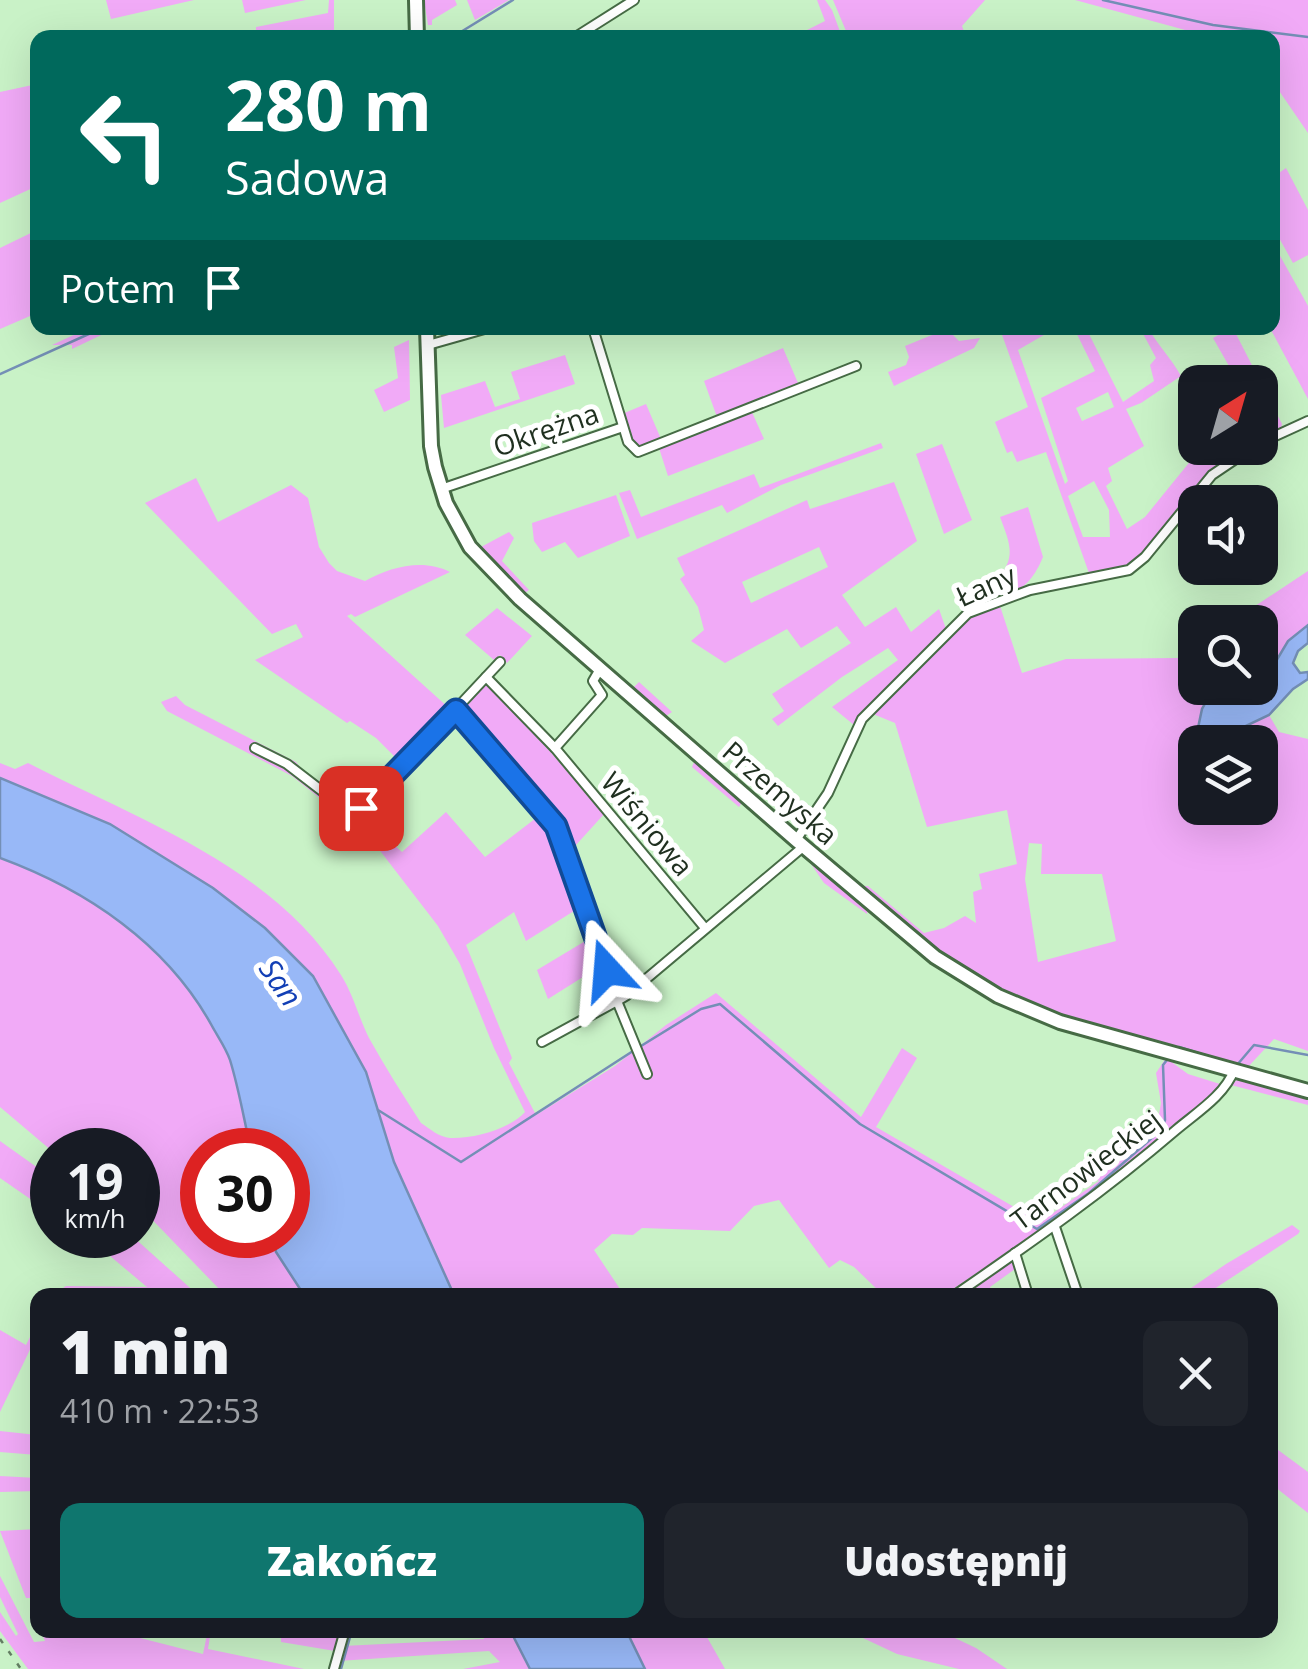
<!DOCTYPE html>
<html lang="pl">
<head>
<meta charset="utf-8">
<style>
  :root { --surface:#171b24; --page:#20242c; --text:#f1f3f6; --muted:#9ea1a6; --accent:#0f766e }
  body { margin:0; font-family:"Open Sans",sans-serif; background:var(--page); color:var(--text); height:100vh; display:flex; flex-direction:column; font-size:38px; white-space:nowrap }
  * { box-sizing:border-box; margin:0 }
  p { font-size:32px; color:var(--muted) }
  .icon { flex:none; width:55px; height:55px; fill:none; stroke:currentColor; stroke-width:2; stroke-linecap:round; stroke-linejoin:round }
  .map { position:relative; flex:1; overflow:hidden }
  .details { position:absolute; left:30px; top:1288px; width:1248px; height:350px; display:flex; flex-direction:column; background:var(--surface); border-radius:20px; box-shadow:0 10px 40px #0002 }
  .details>* { flex:none }
  .guide { position:absolute; left:30px; top:30px; width:1250px; height:305px; border-radius:20px; box-shadow:0 10px 40px #0002; background:#00695c; color:#fff; overflow:hidden }
  .needle { width:65px; rotate:37deg }
  .tools { position:absolute; left:1178px; top:365px; display:grid; gap:20px }
  .tools a { display:grid; place-items:center; width:100px; height:100px; border-radius:20px; background:var(--surface); box-shadow:0 10px 40px #0002; font-size:50px }
  .speed { position:absolute; left:30px; top:1128px; display:flex; gap:20px; font-size:50px; font-weight:700; text-align:center }
  .speed>* { display:grid; place-content:center; width:130px; height:130px; border-radius:50%; background:var(--surface); box-shadow:0 10px 40px #0002; line-height:1 }
  .speed small { font-size:25px; font-weight:400 }
  .speed .limit { border:15px solid #d22; background:#fff; color:#111 }
  .pin { position:absolute; display:grid; place-items:center; width:85px; height:85px; color:#fff; margin:-42px; border-radius:20px; box-shadow:0 5px 15px #0006 }
  .me { position:absolute; width:110px; margin:-55px; rotate:341deg; stroke-linejoin:round; filter:drop-shadow(0 0 8px #0008) }
  .turn { display:flex; align-items:center; gap:35px; height:210px; padding:0 30px; font-size:45px }
  .turn .icon { width:130px; height:130px; stroke-width:2.5 }
  .turn b { display:block; font-size:70px; line-height:85px }
  .then { display:flex; align-items:center; height:95px; padding:0 30px; background:#0003; gap:20px; font-size:38px }
  .round { display:grid; place-items:center; flex:none; width:105px; height:105px; border-radius:20px; background:var(--page) }
  .head { display:flex; align-items:center; justify-content:space-between; height:170px; padding:0 30px }
  h1 { font-size:60px; font-weight:800; line-height:75px }
  .cta { display:flex; gap:20px; margin-top:auto; padding:20px 30px }
  .cta a { flex:1; height:115px; border-radius:20px; background:var(--accent); color:#fff; font-size:40px; font-weight:800; line-height:115px; text-align:center }
  .cta a+a { background:var(--page); color:var(--text) }
  .map>svg:first-child { display:block }
</style>
</head>
<body>
<div class="map">
<svg width="1308" height="1669" viewBox="0 0 1308 1669">
  <rect width="100%" height="100%" fill="#c9f2c7"/>
  <g fill="#f1aaf7" fill-rule="evenodd">
    <path d="M106,0H194L111,19Z"/>
    <path d="M242,0H306L245,13Z"/>
    <path d="M329,0H334V37H256V27L328,13Z"/>
    <path d="M424,0H455L457,5L432,20V25H428Z"/>
    <path d="M467,0H509L475,20Z"/>
    <path d="M817,0H825L832,10L842,37H793L825,21Z"/>
    <path d="M833,0H985L962,26L966,37L849,38Z"/>
    <path d="M1075,0H1308V133L1273,82L1272,38L1211,37Z"/>
    <path d="M37,84V186L0,203V92Z"/>
    <path d="M1286,168L1308,210V255L1293,263L1273,227V177Z"/>
    <path d="M37,230V313L0,329V248Z"/>
    <path d="M1279,254L1308,306V399L1270,328L1273,258Z"/>
    <path d="M89,328H116L72,349V345H52Z"/>
    <path d="M930,328H946L959,341L980,338L974,348L894,386L888,372L906,365L909,357L905,346L932,335Z"/>
    <path d="M1008,328H1056L1018,350L1065,484L1068,481L1041,398L1095,371L1074,328H1086L1123,402L1154,381L1150,365L1156,358L1140,328H1148C1158,345 1171,358 1181,376L1141,403L1126,409L1144,446L1108,468L1112,481L1106,486L1127,529L1145,517L1201,448H1246L1214,470L1187,499L1146,555L1131,566L1090,576L1046,452L1017,462L1012,451L1007,453L995,422L1028,407L1001,332ZM1108,392L1114,407L1082,421L1076,408ZM1094,481L1109,510L1110,537H1083L1068,496Z"/>
    <path d="M1230,328H1233L1282,424L1281,428L1260,440V382H1235L1237,380L1213,338Z"/>
    <path d="M409,340L410,400L384,412L374,390L398,378L394,347Z"/>
    <path d="M783,348L798,383L717,417L704,381Z"/>
    <path d="M565,355L575,384L444,428L441,395L485,381L495,407L520,399L511,372Z"/>
    <path d="M646,404L661,439L636,448L631,444L622,414Z"/>
    <path d="M751,410L764,439L668,476L659,448Z"/>
    <path d="M881,443L883,448L781,485L727,513L722,505L637,539L619,493L630,490L641,517L754,474L760,488Z"/>
    <path d="M942,444L972,520L944,534L916,454Z"/>
    <path d="M196,478L218,522L291,485L308,498L319,547L329,563L337,571L365,581C390,567 423,558 450,572L355,617L351,614L347,616L450,709L400,762L376,738L350,721L347,723L255,660L303,637L296,624L272,634L145,503Z"/>
    <path d="M894,482L917,541L842,595L865,627L896,607L911,632L939,609L946,629L854,725L832,707L898,660L888,648L842,677L778,726L772,719L784,711L772,694L851,643L837,626L801,648L787,629L725,663L691,641L704,630L698,607L680,579L685,575L677,558L807,500L810,509ZM819,547L828,567L751,603L742,582Z"/>
    <path d="M616,495L630,536L578,558L565,542L542,552L534,541L532,523Z"/>
    <path d="M1028,507L1043,557C1028,592 1016,591 982,603L979,598C984,589 988,586 996,579C1018,559 1009,541 1000,517Z"/>
    <path d="M509,532L514,538L502,561L529,590L525,593L481,547Z"/>
    <path d="M1308,571V625C1286,640 1277,664 1260,684V622H1231Z"/>
    <path d="M999,603L1022,673L1066,659L1178,658L1195,647V688H1257L1228,698L1208,700L1198,728V742H1195V808H1260V742H1232V733L1269,715L1279,732L1308,739V1051L1274,1039L1246,1069L1111,1029L1052,1015L1012,999L941,956L864,892V886H868L924,933L944,928L965,916L976,923L973,892L982,889L979,874L1017,864L1007,810L927,827L895,723L873,714L958,625L975,613ZM1029,843L1042,844L1041,874H1102L1116,941L1038,962L1025,879Z"/>
    <path d="M497,608L532,636L507,663L500,655L494,660L465,635Z"/>
    <path d="M487,681L605,813L576,845L570,846L562,828L462,712L461,707Z"/>
    <path d="M639,682L672,712L663,718L631,690Z"/>
    <path d="M176,696L185,705L296,762L302,770L297,774L346,814L361,816L402,852L446,812L485,857L540,815L560,838L582,906L526,941L514,912L466,945L512,1058L509,1063L536,1115L615,1066L666,1025L716,993L861,1117L902,1048L917,1058L876,1127L1040,1222L1099,1181L1091,1175L1157,1126L1161,1103L1156,1073L1166,1058L1188,1074L1220,1084V1087L1135,1161L1072,1210L944,1295H883L854,1267L840,1260L829,1268L779,1200L754,1206L730,1231L642,1228L633,1235L612,1234L594,1250L624,1295H454L394,1162L366,1072L313,976L265,928L213,888L110,824L0,778V763L15,769L28,763C137,819 273,866 341,975C353,994 359,1018 369,1038C385,1067 403,1095 421,1123C430,1129 439,1137 450,1138C473,1139 510,1129 525,1112L494,1048L460,964L438,926L371,839L292,776L167,711L161,702Z"/>
    <path d="M695,760L743,801L739,807L692,767Z"/>
    <path d="M0,858C87,890 167,944 212,1026C218,1037 226,1048 230,1060C239,1089 244,1120 251,1150H202V1235H272L276,1252L304,1295H225L138,1205V1150L52,1151L0,1107Z"/>
    <path d="M809,861L815,862L868,906L867,914L824,883Z"/>
    <path d="M592,937L602,965L548,999L537,970Z"/>
    <path d="M1241,1077L1308,1095V1105L1231,1085Z"/>
    <path d="M0,1141L52,1178V1214L0,1178Z"/>
    <path d="M1292,1225L1300,1231L1298,1234L1205,1295H1181L1226,1264Z"/>
    <path d="M85,1235H131L198,1295L85,1290L52,1295L66,1286L147,1287Z"/>
    <path d="M1011,1260L1015,1269L990,1287L993,1295H968L969,1289Z"/>
    <path d="M37,1323V1335L0,1412V1330L26,1345Z"/>
    <path d="M0,1431L37,1435V1455L0,1452Z"/>
    <path d="M1270,1444L1308,1472V1513L1270,1483Z"/>
    <path d="M0,1476L37,1478V1491L0,1492Z"/>
    <path d="M37,1529V1598H26L0,1531Z"/>
    <path d="M0,1576L34,1642L45,1641L40,1630H140V1638L203,1654L208,1630H211L208,1649L304,1669H28L0,1631V1612L16,1636L18,1634L0,1597Z"/>
    <path d="M248,1630H340L335,1651L281,1642V1636Z"/>
    <path d="M481,1630H510L530,1669H463L500,1662L489,1651L338,1661L343,1646L484,1639Z"/>
    <path d="M626,1630H703L725,1669H645Z"/>
    <path d="M846,1630H938L976,1648L1007,1669H959L897,1654Z"/>
  </g>
  <g fill="#98b8f7" stroke="#748fb6" stroke-width="2.5">
    <path d="M1308,625V643L1298,651L1293,663L1300,673L1308,672V679L1293,689L1269,715L1233,732L1232,742H1198L1193,731L1198,728L1202,709L1207,700L1260,688L1288,641Z"/>
    <path d="M0,778L110,824L213,888L265,928L313,976L366,1072L394,1162L454,1295H304L276,1252L272,1235H288V1150H251C244,1120 239,1089 230,1060C226,1048 218,1037 212,1026C167,944 87,890 0,858Z"/>
    <path d="M510,1630H626L645,1669H530Z"/>
  </g>
  <g fill="none" stroke-linecap="round" stroke-linejoin="round">
    <g stroke="#748fb6" stroke-width="2.5">
      <path d="M1103,0L1213,25L1308,37"/>
      <path d="M451,38L513,0"/>
      <path d="M0,374L102,328"/>
      <path d="M641,1046L701,1009L720,1004L860,1124L1037,1229L1089,1193L1161,1130L1165,1120L1163,1065L1167,1060"/>
      <path d="M1179,1047L1224,1061"/>
      <path d="M1237,1065L1254,1045L1308,1055"/>
      <path d="M378,1110L461,1162L633,1051"/>
      <path d="M341,1669L352,1630"/>
    </g>
    <g stroke="#466b45" stroke-width="12">
      <g id="minor">
        <path d="M574,38L634,0"/>
        <path d="M593,328L628,442L638,452L856,366"/>
        <path d="M428,345L488,328"/>
        <path d="M1260,443L1308,421"/>
        <path d="M441,489L623,427"/>
        <path d="M500,662L456,709L556,826L617,1001L542,1042"/>
        <path d="M600,669L593,681L602,695L555,748L705,928"/>
        <path d="M486,677L555,748"/>
        <path d="M255,748L287,764L352,814L456,709"/>
        <path d="M796,840L828,793L862,719L968,613L1030,590L1129,570L1145,557L1212,475L1252,448"/>
        <path d="M647,1074L617,1001L627,995L803,847"/>
        <path d="M1055,1227L1078,1295"/>
        <path d="M1015,1253L1028,1295"/>
        <path d="M955,1295C1032,1242 1105,1191 1176,1130C1196,1113 1225,1095 1234,1070"/>
        <path d="M334,1669L345,1630"/>
      </g>
    </g>
    <g stroke="#466b45" stroke-width="18">
      <g id="primary">
        <path d="M416,0L417,38"/>
        <path d="M427,328L431,446L435,467L446,503L470,547L520,599L796,840L935,957L998,996L1060,1022L1308,1091"/>
      </g>
    </g>
    <use href="#minor" stroke="#fff" stroke-width="8"/>
    <use href="#primary" stroke="#fff" stroke-width="12"/>
    <path stroke="#647e63" stroke-width="2.5" stroke-dasharray="5 10" stroke-linecap="butt" d="M0,1639L21,1669"/>
  </g>
  <g fill="none" stroke-linecap="round" stroke-linejoin="round">
    <g stroke="#114b97" stroke-width="25">
      <path id="route" d="M361,808L456,710L556,826L607,970"/>
    </g>
    <use href="#route" stroke="#1a73e8" stroke-width="18"/>
  </g>
  <g text-anchor="middle" stroke-width="10" stroke-linejoin="round" paint-order="stroke">
    <g font-size="28" fill="#1f2f1f" stroke="#fff">
      <text transform="translate(546 430) rotate(-19)" y="10">Okrężna</text>
      <text transform="translate(986 586) rotate(-24)" y="10">Łany</text>
      <text transform="translate(780 793) rotate(41)" y="10">Przemyska</text>
      <text transform="translate(647 824) rotate(50)" y="10">Wiśniowa</text>
      <text transform="translate(1086 1170) rotate(-37)" y="10">Tarnowieckiej</text>
    </g>
    <g font-size="30" font-style="italic" fill="#123fb5" stroke="#fff">
      <text transform="translate(280 983) rotate(55)" y="10">San</text>
    </g>
  </g>
</svg>
<div class="tools">
<a><svg class="needle" viewBox="-14 -14 28 28"><path d="M0-13l5 13h-10z" fill="#e53935"/><path d="M0 13l5-13h-10z" fill="#9ea1a6"/></svg></a>
<a><svg class="icon" aria-label="sound" viewBox="0 0 24 24"><path d="M4 9h4l5-4v14l-5-4H4zM17 9q2 3 0 6"/></svg></a>
<a><svg class="icon" aria-label="search" viewBox="0 0 24 24"><circle cx="10" cy="10" r="6"/><path d="M15 15l6 6"/></svg></a>
<a><svg class="icon" aria-label="layers" viewBox="0 0 24 24"><path d="M12 4l9 5-9 5-9-5zM3 14l9 5 9-5"/></svg></a>
</div>
<div class="speed"><div>19<small>km/h</small></div><div class="limit">30</div></div>
<div class="pin" style="left:361px;top:808px;background:#d93025"><svg class="icon" aria-label="arrive" viewBox="0 0 24 24"><path d="M6 21V4h12l-3 4 3 4H6"/></svg></div>
<svg class="me" style="left:607px;top:970px" viewBox="-20 -20 40 40"><path d="M0-17L14 15 0 8-14 15z" fill="#1a73e8" stroke="#fff" stroke-width="4"/></svg>
<div class="guide">
<div class="turn"><svg class="icon" aria-label="left" viewBox="0 0 24 24"><path d="M17 20v-9H6M10 6l-5 5 5 5"/></svg><div><b>280 m</b>Sadowa</div></div>
<div class="then">Potem<svg class="icon" aria-label="arrive" viewBox="0 0 24 24"><path d="M6 21V4h12l-3 4 3 4H6"/></svg></div>
</div>
<section class="details">
<div class="head"><div><h1>1 min</h1><p>410 m · 22:53</p></div><a class="round"><svg class="icon" aria-label="close" viewBox="0 0 24 24"><path d="M6 6l12 12M18 6L6 18"/></svg></a></div>
<div class="cta"><a>Zakończ</a><a>Udostępnij</a></div>
</section>
</div>
</body>
</html>
